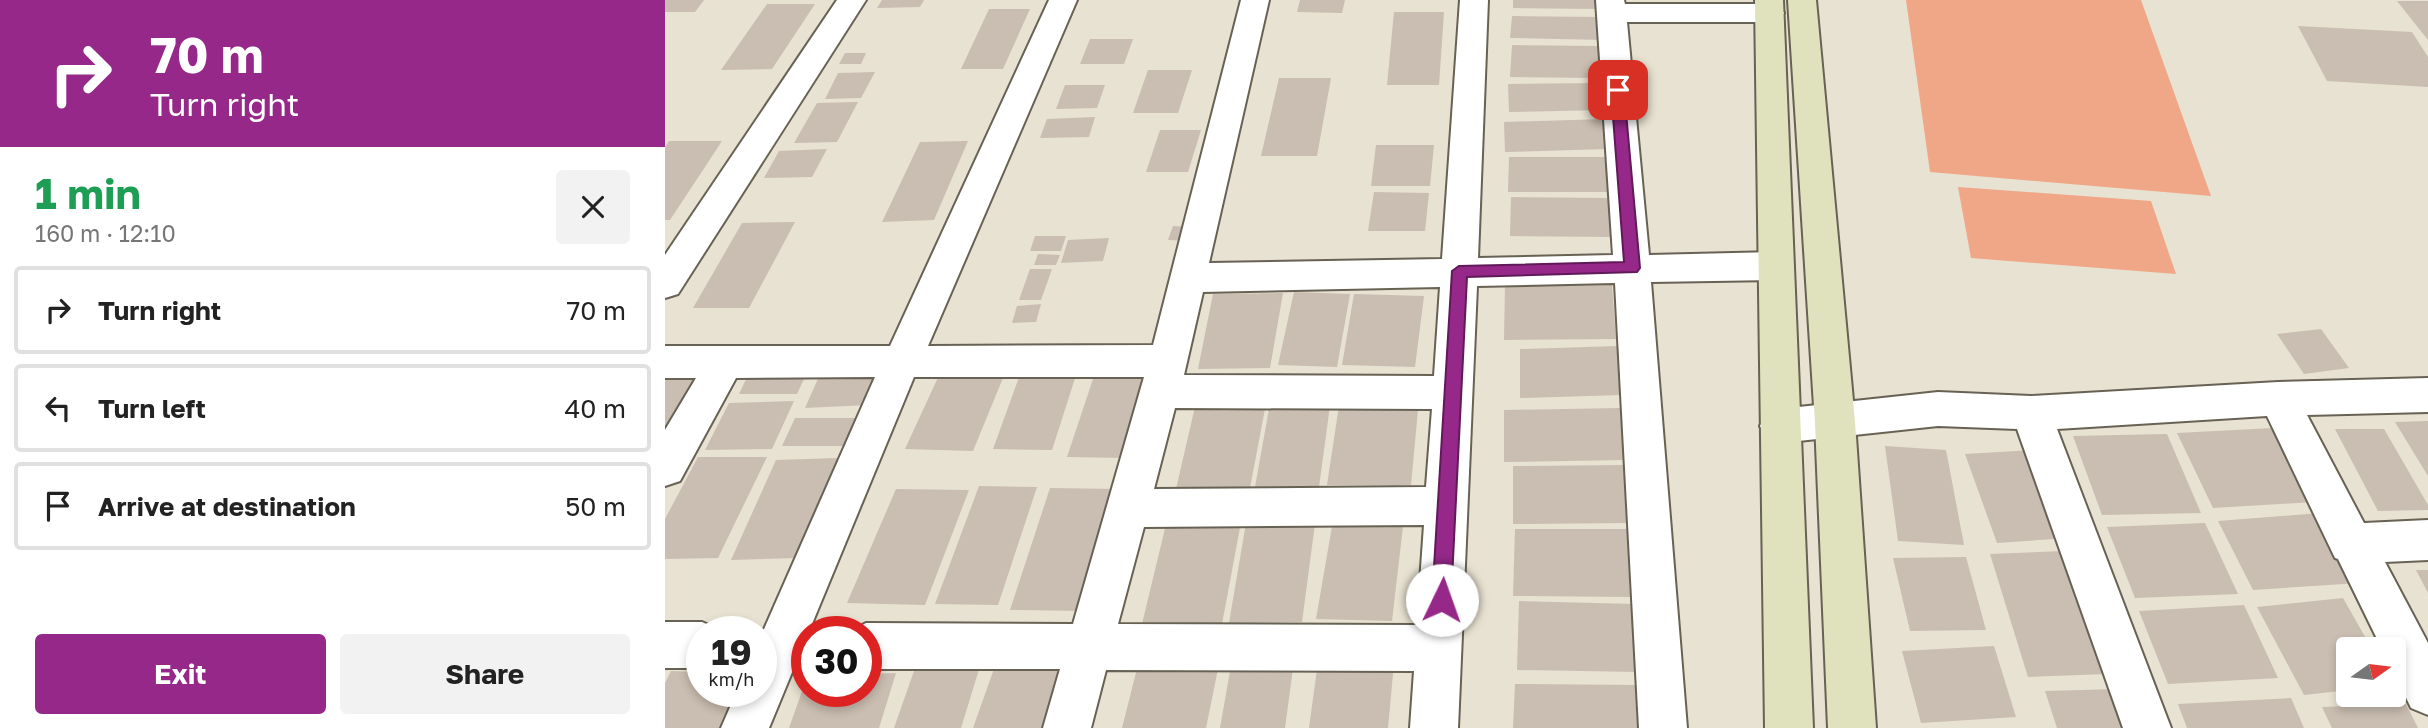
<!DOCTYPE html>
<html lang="en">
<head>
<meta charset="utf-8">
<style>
  :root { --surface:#fff; --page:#f2f2f2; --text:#222; --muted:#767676; --line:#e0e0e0; --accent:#952889 }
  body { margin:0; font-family:"Golos Text",sans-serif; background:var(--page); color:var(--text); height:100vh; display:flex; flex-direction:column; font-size:26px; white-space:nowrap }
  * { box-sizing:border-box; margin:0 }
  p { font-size:23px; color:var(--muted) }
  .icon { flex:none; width:38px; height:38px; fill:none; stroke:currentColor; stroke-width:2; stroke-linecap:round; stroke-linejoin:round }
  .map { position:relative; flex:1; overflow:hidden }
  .drawer { display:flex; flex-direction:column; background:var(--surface); width:665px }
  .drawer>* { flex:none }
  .top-card { background:#952889; color:#fff; overflow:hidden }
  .needle { width:46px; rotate:76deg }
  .fabs { position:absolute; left:1671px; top:637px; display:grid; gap:14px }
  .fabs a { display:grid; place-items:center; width:70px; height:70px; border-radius:7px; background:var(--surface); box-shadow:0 4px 10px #0003; font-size:35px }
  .speed { position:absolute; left:21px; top:616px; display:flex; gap:14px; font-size:35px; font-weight:700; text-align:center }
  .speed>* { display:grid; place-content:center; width:91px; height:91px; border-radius:50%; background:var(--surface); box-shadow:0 4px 10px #0003; line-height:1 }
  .speed small { font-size:18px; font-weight:400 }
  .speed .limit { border:10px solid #d22; background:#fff; color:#111 }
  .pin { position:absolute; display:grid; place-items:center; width:60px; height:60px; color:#fff; margin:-30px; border-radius:14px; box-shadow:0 4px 10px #0006 }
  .me { position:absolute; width:77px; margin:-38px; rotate:3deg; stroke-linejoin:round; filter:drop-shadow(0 0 5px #0008) }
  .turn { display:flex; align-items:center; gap:24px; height:147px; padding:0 35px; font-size:32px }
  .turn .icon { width:91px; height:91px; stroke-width:2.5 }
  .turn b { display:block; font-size:49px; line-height:60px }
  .round { display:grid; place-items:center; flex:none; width:74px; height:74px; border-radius:7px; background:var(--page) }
  .summary { display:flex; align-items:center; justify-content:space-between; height:119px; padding:0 35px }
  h1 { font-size:42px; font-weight:700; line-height:52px; color:#1e9e55 }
  .primary-button { display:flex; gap:14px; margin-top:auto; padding:14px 35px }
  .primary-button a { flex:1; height:80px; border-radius:7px; background:var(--accent); color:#fff; font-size:28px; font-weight:700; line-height:80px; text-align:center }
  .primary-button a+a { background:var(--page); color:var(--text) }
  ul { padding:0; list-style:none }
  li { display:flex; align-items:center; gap:21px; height:88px; margin:0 14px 10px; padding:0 21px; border:4px solid var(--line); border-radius:7px }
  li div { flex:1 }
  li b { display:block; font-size:26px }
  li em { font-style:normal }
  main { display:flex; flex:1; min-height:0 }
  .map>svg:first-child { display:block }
</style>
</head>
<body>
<main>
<section class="drawer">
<div class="top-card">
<div class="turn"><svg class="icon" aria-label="right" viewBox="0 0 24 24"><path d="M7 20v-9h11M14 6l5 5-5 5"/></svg><div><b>70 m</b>Turn right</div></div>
</div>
<div class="summary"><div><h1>1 min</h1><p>160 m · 12:10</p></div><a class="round"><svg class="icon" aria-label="close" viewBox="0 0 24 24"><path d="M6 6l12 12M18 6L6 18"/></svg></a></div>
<ul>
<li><svg class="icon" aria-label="right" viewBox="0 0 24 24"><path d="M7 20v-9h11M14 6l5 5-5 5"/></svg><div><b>Turn right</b></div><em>70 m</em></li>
<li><svg class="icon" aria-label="left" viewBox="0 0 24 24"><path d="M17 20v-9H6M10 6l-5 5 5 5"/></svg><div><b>Turn left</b></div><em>40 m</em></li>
<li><svg class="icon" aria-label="arrive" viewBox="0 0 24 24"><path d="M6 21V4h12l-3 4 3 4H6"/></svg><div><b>Arrive at destination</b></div><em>50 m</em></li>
</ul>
<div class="primary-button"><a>Exit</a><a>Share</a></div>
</section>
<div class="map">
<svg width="1763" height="728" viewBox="0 0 1763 728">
  <rect width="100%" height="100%" fill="#e8e2d2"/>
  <g fill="#f0a788">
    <path d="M1241,0H1476L1546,196L1265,172Z"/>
    <path d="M1293,187L1486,201L1511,274L1306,258Z"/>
  </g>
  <g fill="#cabdb1">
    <path d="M0,0H39L30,12H0Z"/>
    <path d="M217,0H259L255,7L212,8Z"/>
    <path d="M635,0H680L677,13L632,12Z"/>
    <path d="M848,0H934L935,9L848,8Z"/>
    <path d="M1732,1H1763V40Z"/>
    <path d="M102,4H150L107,69L56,70Z"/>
    <path d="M324,9H365L338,69H296Z"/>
    <path d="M729,12H779L774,85H722Z"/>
    <path d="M847,16L939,17V40L845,38Z"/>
    <path d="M1633,26L1747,32L1763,57V87L1662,81Z"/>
    <path d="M425,39H468L459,64H415Z"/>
    <path d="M847,45L934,46L935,78L845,77Z"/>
    <path d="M180,53H201L196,64H174Z"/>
    <path d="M483,70H527L513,113H468Z"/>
    <path d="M210,72L196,98L160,99L173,73Z"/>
    <path d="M614,78H666L652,156H596Z"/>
    <path d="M938,83L940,110L844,112L843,84Z"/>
    <path d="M400,85H440L432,108L391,109Z"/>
    <path d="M193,102L172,142L129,143L152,103Z"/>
    <path d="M430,117L424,137L375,138L382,119Z"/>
    <path d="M939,119L943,149L840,152L839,122Z"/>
    <path d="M495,130H536L523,172H481Z"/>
    <path d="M4,141H57L5,220H0V147Z"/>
    <path d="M303,141L269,220L217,222L255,142Z"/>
    <path d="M711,145H769L765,186H706Z"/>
    <path d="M162,149L147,177L99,178L114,151Z"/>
    <path d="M844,157H941L942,192H843Z"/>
    <path d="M709,192L764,193L760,231H703Z"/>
    <path d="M846,197L948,198L949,237L845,236Z"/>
    <path d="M130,222L84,308H28L77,223Z"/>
    <path d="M508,226L529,227L524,241L503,240Z"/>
    <path d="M370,236H401L396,251H365Z"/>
    <path d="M444,238L438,261L396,263L403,240Z"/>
    <path d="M373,254L395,255L391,265H369Z"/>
    <path d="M365,269H387L376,300H354Z"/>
    <path d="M947,285L951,339L839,340L840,286Z"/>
    <path d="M629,292L685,294L672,367L613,365Z"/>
    <path d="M618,293L605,368L533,369L548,294Z"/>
    <path d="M689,294L759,296L750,367L677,365Z"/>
    <path d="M376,304L371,322L347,323L352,306Z"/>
    <path d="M1656,329L1684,368L1639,374L1612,334Z"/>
    <path d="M953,346L957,395L855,398V349Z"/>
    <path d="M144,368L132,394H74L86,369Z"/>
    <path d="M217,369L203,405L140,408L156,372Z"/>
    <path d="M357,369H413L387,450L328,449Z"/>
    <path d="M431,370L488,372L463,458L402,457Z"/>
    <path d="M276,371L340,373L308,451L240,449Z"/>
    <path d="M0,373H44L0,449Z"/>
    <path d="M532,398H602L585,488L511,489Z"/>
    <path d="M606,398H666L654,487H590Z"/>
    <path d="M675,399H754L746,485H662Z"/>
    <path d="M129,401L107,449L40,450L64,403Z"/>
    <path d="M955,408L959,460L839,462V410Z"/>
    <path d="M130,418H196L184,446H117Z"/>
    <path d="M1763,421V476L1730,422Z"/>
    <path d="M1608,428L1649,502L1548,508L1512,433Z"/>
    <path d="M1670,429H1719L1763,505V510L1713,511Z"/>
    <path d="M1502,434L1536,513L1437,515L1408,436Z"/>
    <path d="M1220,446L1281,450L1299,545L1233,541Z"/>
    <path d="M1368,450L1403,538L1332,543L1300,454Z"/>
    <path d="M33,457H102L53,558L0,559V519Z"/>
    <path d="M173,458L132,558L66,560L111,460Z"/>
    <path d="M959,465L963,523L848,524V466Z"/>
    <path d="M314,486L372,487L333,605L270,604Z"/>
    <path d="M385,488L454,489L420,611L345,610Z"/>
    <path d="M231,489L304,490L260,605L182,603Z"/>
    <path d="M1655,513L1694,583L1588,590L1553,521Z"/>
    <path d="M669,515L739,518L727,621L651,619Z"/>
    <path d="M503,516L577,517L557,624H477Z"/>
    <path d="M651,516L637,622L564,623L582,517Z"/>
    <path d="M1540,523L1573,594L1470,598L1442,527Z"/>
    <path d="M850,529H962L965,597L848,596Z"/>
    <path d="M1399,551L1442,674L1363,677L1325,554Z"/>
    <path d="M1301,557L1321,630L1245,631L1228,558Z"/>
    <path d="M1751,570H1763V593Z"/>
    <path d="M1678,598L1707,649H1684V690L1639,695L1592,607Z"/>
    <path d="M854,601L971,604L974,672L852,670Z"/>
    <path d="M1579,605L1613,678L1503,684L1474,611Z"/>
    <path d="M1329,646L1351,717L1256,723L1237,651Z"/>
    <path d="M336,649L411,652L387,728H308Z"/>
    <path d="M320,650L296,728H229L256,651Z"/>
    <path d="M630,653L620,728H555L568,654Z"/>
    <path d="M475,657L555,659L541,728H457Z"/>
    <path d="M653,662L729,663L723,728H644Z"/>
    <path d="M6,671L37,672V691H75L58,728H0V683Z"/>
    <path d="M231,673L214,728H124L141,680L142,691H201V674Z"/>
    <path d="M850,684L974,685L975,728H848Z"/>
    <path d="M1452,689L1466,728H1392L1380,691Z"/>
    <path d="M1626,698L1639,728H1522L1513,704Z"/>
    <path d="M1741,704L1753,728H1667L1657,707Z"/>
  </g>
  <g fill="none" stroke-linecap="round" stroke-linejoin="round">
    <g stroke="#676254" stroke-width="4">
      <g id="minor">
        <path d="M172,0H201L13,294L0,298V255Z"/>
        <path d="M384,0H412L263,346L488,345L576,0H604L544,263L777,259L795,0H823L813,258L948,255L931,0H959L960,4H1104L1114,6L1119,13L1114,20L1104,22H962L984,255L1110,252L1123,256L1128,266L1123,276L1110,280L986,282L1022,728H974L950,283L812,286L793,728H745L749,671L441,670L426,728H378L395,669H201V632H184L201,623L408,624L479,377H249L104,728H56L72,691H96V636L210,377L71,378L15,481L0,486V430L31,378H0V346H225ZM775,287L769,376L519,375L538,292ZM510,408L767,409L761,487L489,489ZM759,525L752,625L453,624L479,527Z"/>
        <path d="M1763,378V412L1642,415L1699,523L1763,520V560L1720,562L1763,643V715L1746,708L1729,673V649H1717L1673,559L1670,558L1602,416L1392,429L1506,728H1458L1352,429L1273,426L1115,443L1101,438L1095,426L1101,414L1115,409L1273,392L1366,396L1613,382Z"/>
        <path d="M0,622H37L53,629L54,632H37V668H0Z"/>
      </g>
    </g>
    <g stroke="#676254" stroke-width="4">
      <g id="secondary">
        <path d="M1090,0H1118L1148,728H1100Z"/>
        <path d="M1123,0H1151L1190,422L1211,728H1163L1150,422Z"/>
      </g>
    </g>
    <use href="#minor" fill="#fff" fill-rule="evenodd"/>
    <use href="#secondary" fill="#dfe2bc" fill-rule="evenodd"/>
  </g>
  <path fill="#952889" stroke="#611a59" stroke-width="2" d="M953,85L959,90L975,268L972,272L802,277L786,600L783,607L777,609L770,607L767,600L787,271L794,266L959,262L946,90Z"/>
</svg>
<div class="fabs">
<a><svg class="needle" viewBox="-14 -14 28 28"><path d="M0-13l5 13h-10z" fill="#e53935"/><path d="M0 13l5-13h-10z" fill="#767676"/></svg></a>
</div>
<div class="speed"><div>19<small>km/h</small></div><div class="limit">30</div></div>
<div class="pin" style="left:953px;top:90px;background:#d93025"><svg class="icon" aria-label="arrive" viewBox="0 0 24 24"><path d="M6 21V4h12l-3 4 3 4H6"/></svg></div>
<svg class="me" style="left:777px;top:600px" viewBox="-20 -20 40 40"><circle r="19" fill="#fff"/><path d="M0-13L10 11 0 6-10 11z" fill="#952889"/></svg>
</div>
</main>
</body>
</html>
